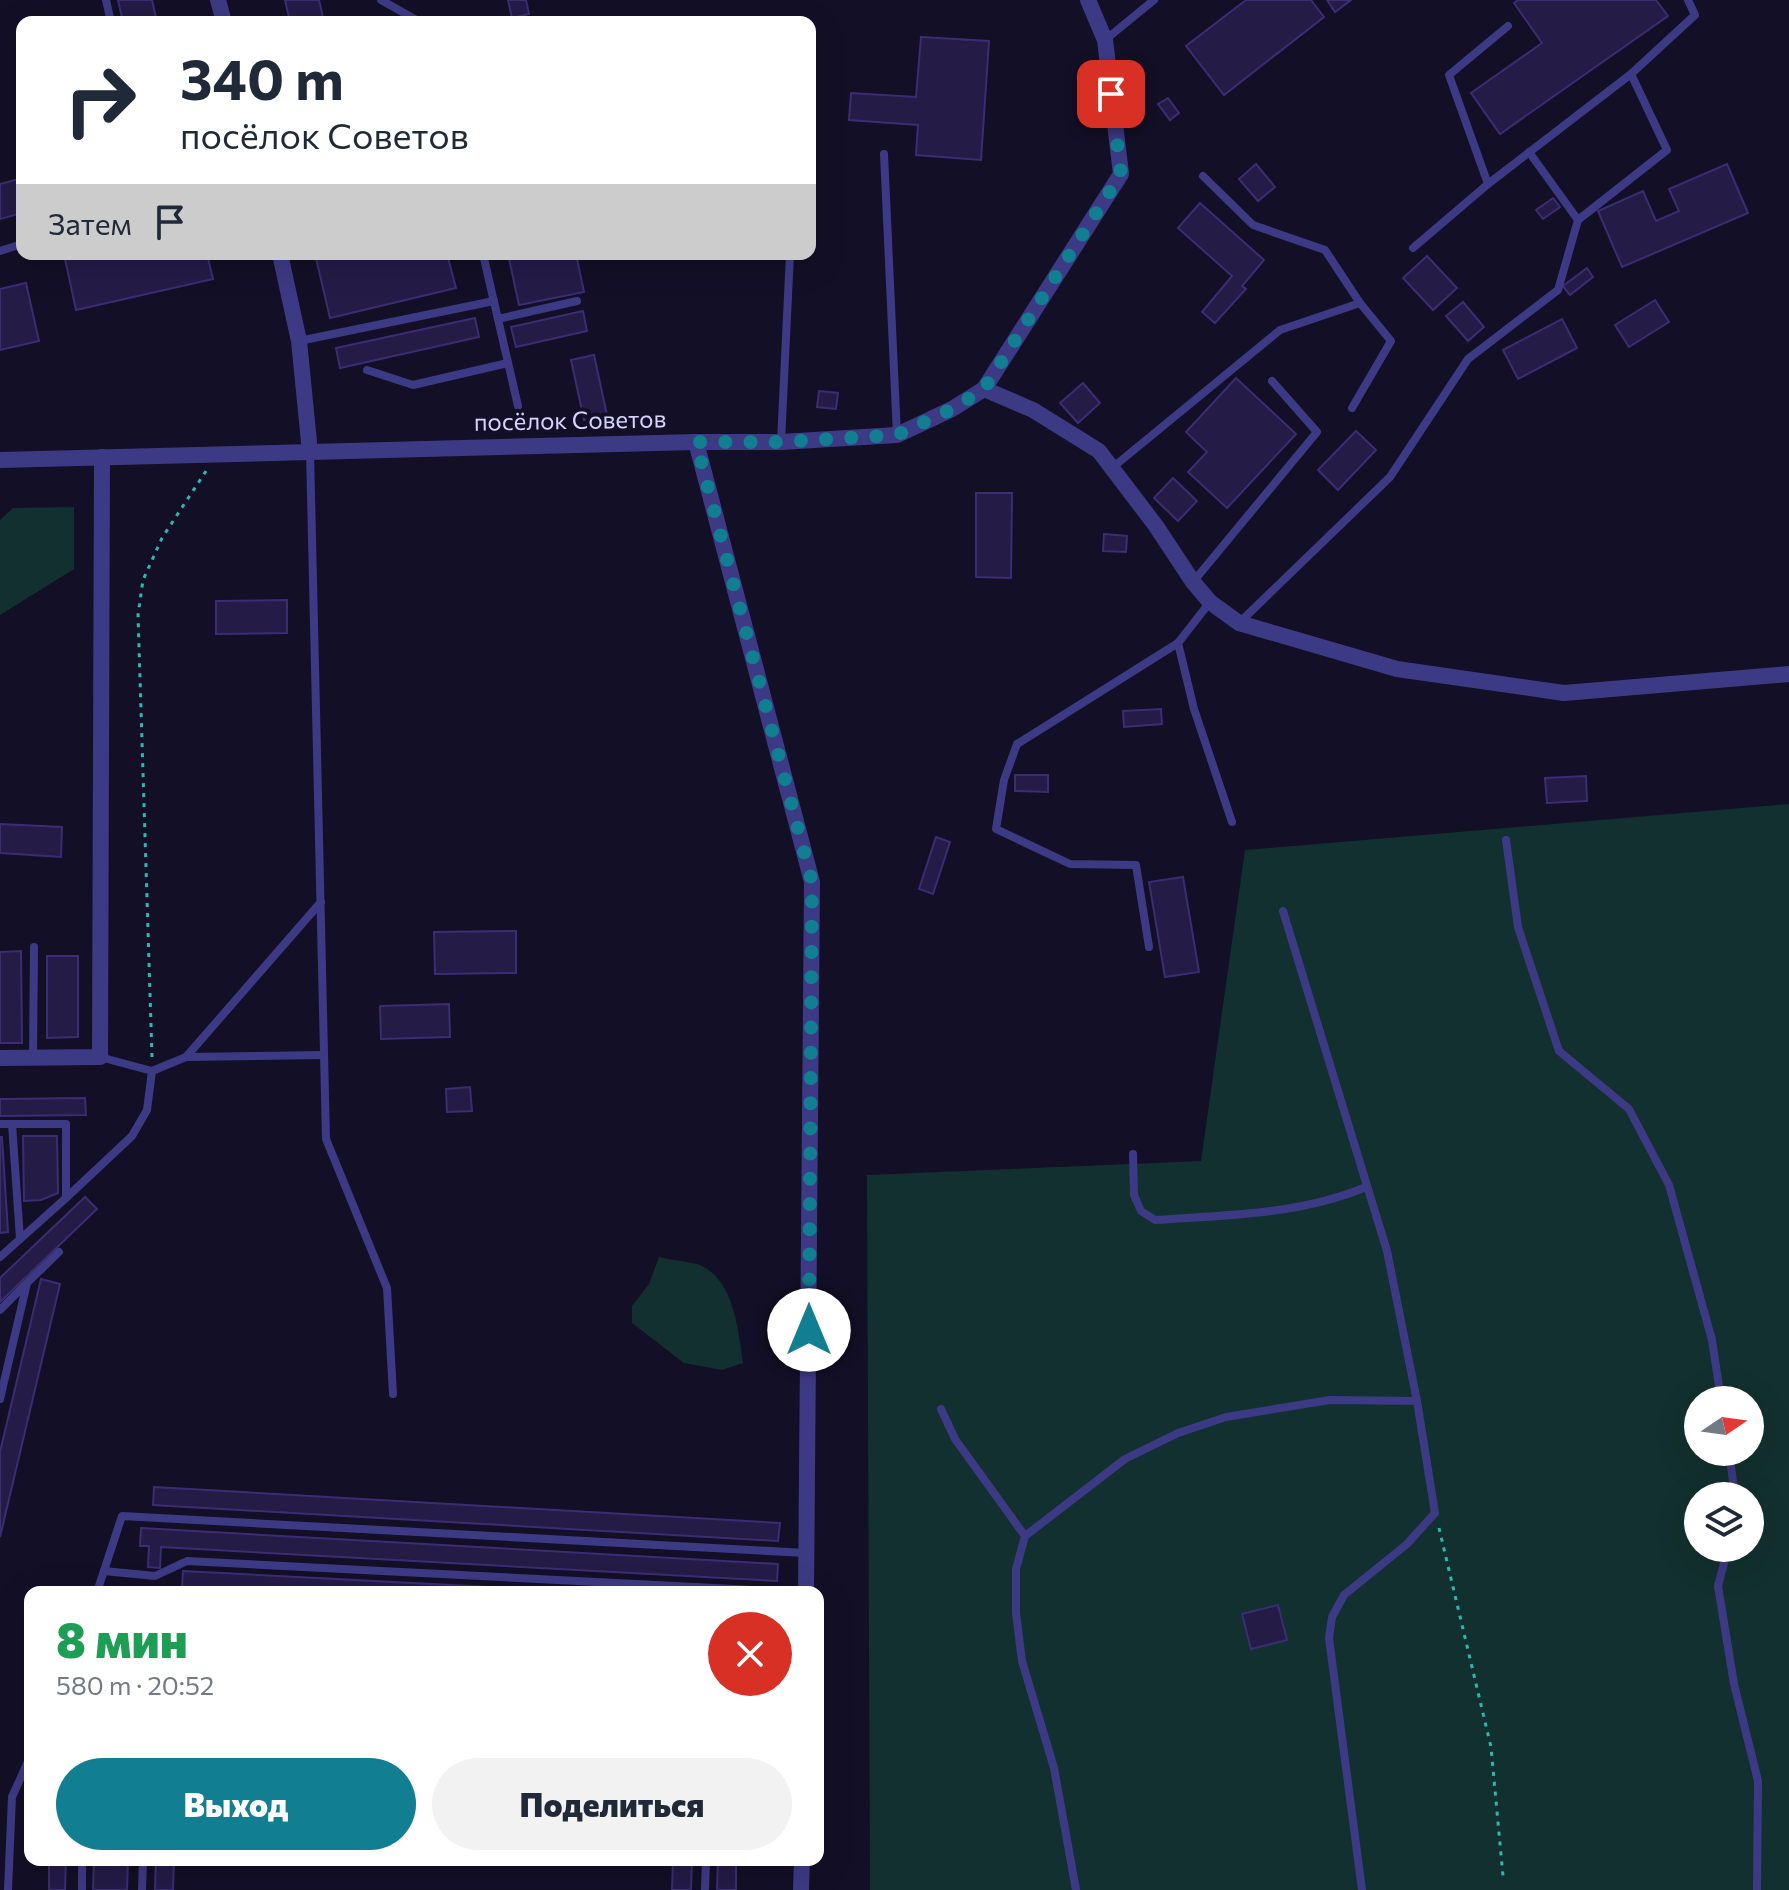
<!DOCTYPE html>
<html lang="ru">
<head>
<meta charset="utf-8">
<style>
  :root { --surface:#fff; --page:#f2f2f3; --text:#1f2937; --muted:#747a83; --accent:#117e91 }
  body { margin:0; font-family:Commissioner,sans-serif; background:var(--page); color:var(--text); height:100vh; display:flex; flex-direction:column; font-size:30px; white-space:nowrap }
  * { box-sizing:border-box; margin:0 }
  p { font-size:26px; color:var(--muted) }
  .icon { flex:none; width:44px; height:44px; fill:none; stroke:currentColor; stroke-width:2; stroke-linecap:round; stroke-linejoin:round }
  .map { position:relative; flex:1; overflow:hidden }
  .details { position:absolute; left:24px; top:1586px; width:800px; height:280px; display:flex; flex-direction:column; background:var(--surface); border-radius:16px; box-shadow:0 8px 32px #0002 }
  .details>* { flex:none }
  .top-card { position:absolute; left:16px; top:16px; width:800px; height:244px; border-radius:16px; box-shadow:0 8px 32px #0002; background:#fff; color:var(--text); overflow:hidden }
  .needle { width:52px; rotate:77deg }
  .tools { position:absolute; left:1684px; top:1386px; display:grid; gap:16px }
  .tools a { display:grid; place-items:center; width:80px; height:80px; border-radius:50%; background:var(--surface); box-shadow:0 8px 32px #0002; font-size:40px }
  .pin { position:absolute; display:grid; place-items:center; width:68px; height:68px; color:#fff; margin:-34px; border-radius:16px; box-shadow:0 4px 12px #0006 }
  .me { position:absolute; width:88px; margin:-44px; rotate:0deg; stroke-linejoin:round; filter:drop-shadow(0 0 6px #0008) }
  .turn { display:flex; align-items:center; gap:28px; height:168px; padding:0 32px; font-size:36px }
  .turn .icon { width:104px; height:104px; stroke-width:2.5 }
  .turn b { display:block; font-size:56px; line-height:68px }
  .then { display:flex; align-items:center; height:76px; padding:0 32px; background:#0003; gap:16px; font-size:30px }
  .round { display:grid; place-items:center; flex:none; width:84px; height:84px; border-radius:42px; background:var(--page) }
  .summary { display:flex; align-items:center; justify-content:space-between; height:136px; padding:0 32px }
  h1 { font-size:48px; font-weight:800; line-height:60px; color:#1e9e55 }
  .action { display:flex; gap:16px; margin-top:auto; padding:16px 32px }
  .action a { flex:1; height:92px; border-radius:48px; background:var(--accent); color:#fff; font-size:32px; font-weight:800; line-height:92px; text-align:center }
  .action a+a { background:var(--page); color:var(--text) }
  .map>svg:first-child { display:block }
</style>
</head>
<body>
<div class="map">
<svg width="1789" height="1890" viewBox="0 0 1789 1890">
  <rect width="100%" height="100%" fill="#130f26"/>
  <g fill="#12302f" fill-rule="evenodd">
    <path d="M74,507V569L0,615V520L13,508Z"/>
    <path d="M1789,804V1890H870L867,1175L1201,1161L1245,850ZM1698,1400H1750V1452H1698ZM1698,1496H1750V1548H1698Z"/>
    <path d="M659,1257C671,1260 685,1261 697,1264C734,1277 738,1329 743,1363L722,1370L684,1363L632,1323V1306L649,1284Z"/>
  </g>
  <g fill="#241b47" stroke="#3b2d73" stroke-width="2">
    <path d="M118,0H152L157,22H123Z"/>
    <path d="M285,0H319L324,22H290Z"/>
    <path d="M508,0H526L529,14L512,18Z"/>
    <path d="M1246,0H1311L1324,17L1224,95L1186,46Z"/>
    <path d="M1327,0H1351L1335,12Z"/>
    <path d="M1518,0H1656L1668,16L1500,134L1471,93L1542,43L1514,3Z"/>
    <path d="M921,37L989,41L981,160L916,155L918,125L849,120L851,93L916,97Z"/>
    <path d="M810,79L814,80L811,128H810Z"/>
    <path d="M1168,98L1179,113L1170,120L1158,104Z"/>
    <path d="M1256,164L1275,187L1258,201L1239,179Z"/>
    <path d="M1727,164L1748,213L1622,267L1598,211L1643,191L1656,221L1679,211L1669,189Z"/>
    <path d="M22,178V213L0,219V184Z"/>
    <path d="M1553,198L1560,207L1543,219L1536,210Z"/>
    <path d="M1200,203L1264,260L1242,286L1246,289L1215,323L1202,312L1232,276L1178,228Z"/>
    <path d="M86,254H207L213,279L76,310L65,259Z"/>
    <path d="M315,254H447L456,288L330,318Z"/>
    <path d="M508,254H576L584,292L519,305Z"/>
    <path d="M1427,256L1457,288L1433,310L1403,278Z"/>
    <path d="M1587,268L1593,277L1570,295L1563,286Z"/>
    <path d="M26,283L39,341L0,350V289Z"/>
    <path d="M1655,300L1669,322L1629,347L1615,325Z"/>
    <path d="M1463,302L1484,327L1468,341L1446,316Z"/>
    <path d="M583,311L587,331L516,347L511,327Z"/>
    <path d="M475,318L479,337L340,368L336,348Z"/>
    <path d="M1562,319L1577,348L1518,379L1503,350Z"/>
    <path d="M594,355L607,415L584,420L571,360Z"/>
    <path d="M1236,378L1296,434L1227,508L1188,472L1207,452L1186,432Z"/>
    <path d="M1083,383L1100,403L1078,423L1060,403Z"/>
    <path d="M819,391L838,393L836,409L817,407Z"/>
    <path d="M1356,431L1376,450L1338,490L1318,470Z"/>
    <path d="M1173,478L1197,501L1178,521L1154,498Z"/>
    <path d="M976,493H1012L1011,578L976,577Z"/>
    <path d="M1104,534L1127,536L1126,552L1103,551Z"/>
    <path d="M287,600V633L216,634V601Z"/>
    <path d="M1161,709L1162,724L1124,727L1123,711Z"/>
    <path d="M1015,775H1048V792L1015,791Z"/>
    <path d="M1586,776L1587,801L1547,803L1545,778Z"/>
    <path d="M0,824L62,827L61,857L0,853Z"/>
    <path d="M936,837L950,842L933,894L919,889Z"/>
    <path d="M1183,877L1199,972L1165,977L1149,882Z"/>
    <path d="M516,931V973L435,974L434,932Z"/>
    <path d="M21,951L22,1043H0V952Z"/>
    <path d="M47,956H78V1037L47,1038Z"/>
    <path d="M449,1004L450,1037L381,1039L380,1006Z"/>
    <path d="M470,1087L472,1111L447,1112L446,1089Z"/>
    <path d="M85,1098L86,1115L0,1116V1099Z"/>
    <path d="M23,1136H57L58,1193L41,1200L24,1201Z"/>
    <path d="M0,1137H2L8,1232L0,1233Z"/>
    <path d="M85,1197L97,1209L0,1302V1278Z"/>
    <path d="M41,1279L60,1284L0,1537V1452Z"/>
    <path d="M154,1487L780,1523L778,1541L153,1505Z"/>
    <path d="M141,1528L778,1564L777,1581L161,1547L160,1568L148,1567L149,1546H140Z"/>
    <path d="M183,1571L584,1592H143V1587L182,1589Z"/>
    <path d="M1278,1605L1287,1640L1251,1649L1242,1614Z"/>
    <path d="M49,1860H66L65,1890H49Z"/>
    <path d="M94,1860H128L127,1890H93Z"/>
    <path d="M156,1860H174L173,1890H155Z"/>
    <path d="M673,1860H692L691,1890H672Z"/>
    <path d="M718,1860H736V1890H717Z"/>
  </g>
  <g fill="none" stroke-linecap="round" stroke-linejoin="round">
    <g stroke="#2fb8b0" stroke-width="3" stroke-dasharray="4 6" stroke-linecap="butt">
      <path d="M152,1057L138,615L143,580L162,538L206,471"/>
      <path d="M1439,1528L1491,1747L1503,1876"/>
    </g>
    <g stroke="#3d3a85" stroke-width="8">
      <path d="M106,0L111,22"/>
      <path d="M381,0L420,22"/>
      <path d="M1105,40L1154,0"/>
      <path d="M1529,152L1578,220"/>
      <path d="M884,154L897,435"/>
      <path d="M1203,176L1253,225L1325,250L1360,303"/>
      <path d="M1488,184L1449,75L1508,26"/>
      <path d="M1413,248L1488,184L1631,74"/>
      <path d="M0,251L22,244"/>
      <path d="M483,254L518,406"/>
      <path d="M498,319L577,301"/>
      <path d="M299,341L494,301"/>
      <path d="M367,370L413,385L508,363"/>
      <path d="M781,442L790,254"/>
      <path d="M310,452L326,1139L387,1288L393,1394"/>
      <path d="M1112,468L1280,330L1360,303L1391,341L1352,408"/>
      <path d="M1193,582L1317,432L1272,381"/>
      <path d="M1239,623L1390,477L1468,359L1558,290L1578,220L1667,150L1631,74L1695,15L1688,0"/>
      <path d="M1178,643L1194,709L1232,822"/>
      <path d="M1506,840L1518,927L1559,1051L1629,1109L1669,1185L1712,1340L1721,1400"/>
      <path d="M1283,911L1387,1251L1417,1401L1435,1513L1407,1544L1344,1595L1332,1617L1329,1638L1362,1890"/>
      <path d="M1149,947L1136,865L1070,864L996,829L1004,780L1017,744L1178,643L1210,602"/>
      <path d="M186,1057L321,902"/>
      <path d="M33,1058L34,947"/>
      <path d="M152,1071L186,1057L324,1055"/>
      <path d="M0,1124H66V1198L0,1257"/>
      <path d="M12,1124L20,1239"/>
      <path d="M1133,1154L1134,1195L1141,1211L1155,1220C1226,1215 1299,1215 1366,1187"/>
      <path d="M66,1198L132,1136L147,1110L152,1071L100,1057"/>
      <path d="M0,1310L26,1284"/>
      <path d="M0,1399L27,1283L59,1252"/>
      <path d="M941,1409L955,1439L1025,1536L1016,1569V1613L1022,1661L1054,1768L1076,1890"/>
      <path d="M1729,1452L1735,1496"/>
      <path d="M1025,1536L1125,1459L1178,1433L1226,1417L1330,1400L1417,1401"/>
      <path d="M1728,1548L1718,1586L1734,1684L1758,1781L1757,1890"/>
      <path d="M104,1571L155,1576L187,1561L792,1592"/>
      <path d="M97,1592L122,1516L806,1553"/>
      <path d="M8,1890L12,1797L30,1757"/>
      <path d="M82,1890V1860"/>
      <path d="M142,1890L143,1860"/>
      <path d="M705,1890L706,1860"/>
    </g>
    <g stroke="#3d3a85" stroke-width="16">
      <path d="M218,0L224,22"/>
      <path d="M280,254L299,341L310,452"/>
      <path d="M984,389L1033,410L1099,451L1156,526L1193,582L1210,602L1239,623L1397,669L1564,693L1789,674"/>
      <path d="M696,442L812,882L806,1592"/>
      <path d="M0,460L696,442H781L897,435L952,409L984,389L1121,174L1105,40L1088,0"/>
      <path d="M0,1058L100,1057L102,457"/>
      <path d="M801,1890L802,1860"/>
    </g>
  </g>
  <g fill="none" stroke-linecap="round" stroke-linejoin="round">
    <path stroke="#117e91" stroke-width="14" stroke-dasharray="0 25.2" d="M809,1330L812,882L696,442H781L897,435L952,409L984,389L1121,174L1111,94"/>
  </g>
  <g text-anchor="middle" stroke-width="8" stroke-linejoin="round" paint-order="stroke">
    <g font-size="24" fill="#d9d4ff" stroke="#130f26">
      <text transform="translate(570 421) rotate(-1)" y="8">посёлок Советов</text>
    </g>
  </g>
</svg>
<div class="tools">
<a><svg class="needle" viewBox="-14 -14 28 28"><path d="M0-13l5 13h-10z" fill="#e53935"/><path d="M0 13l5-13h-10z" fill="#747a83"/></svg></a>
<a><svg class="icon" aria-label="layers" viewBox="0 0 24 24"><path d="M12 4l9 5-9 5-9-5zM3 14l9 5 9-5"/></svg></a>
</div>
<div class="pin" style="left:1111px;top:94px;background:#d93025"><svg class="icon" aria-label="arrive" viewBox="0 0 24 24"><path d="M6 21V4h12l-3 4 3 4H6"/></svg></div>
<svg class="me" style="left:809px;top:1330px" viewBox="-20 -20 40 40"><circle r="19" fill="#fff"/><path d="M0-13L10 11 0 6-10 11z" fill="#117e91"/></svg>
<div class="top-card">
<div class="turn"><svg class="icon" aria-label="right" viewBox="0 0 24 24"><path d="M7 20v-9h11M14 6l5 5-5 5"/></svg><div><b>340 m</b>посёлок Советов</div></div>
<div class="then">Затем<svg class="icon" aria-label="arrive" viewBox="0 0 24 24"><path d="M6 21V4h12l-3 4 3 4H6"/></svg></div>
</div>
<section class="details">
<div class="summary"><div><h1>8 мин</h1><p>580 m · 20:52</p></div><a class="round" style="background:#d93025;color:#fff"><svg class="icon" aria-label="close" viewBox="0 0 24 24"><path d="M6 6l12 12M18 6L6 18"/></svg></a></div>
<div class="action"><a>Выход</a><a>Поделиться</a></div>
</section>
</div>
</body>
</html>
